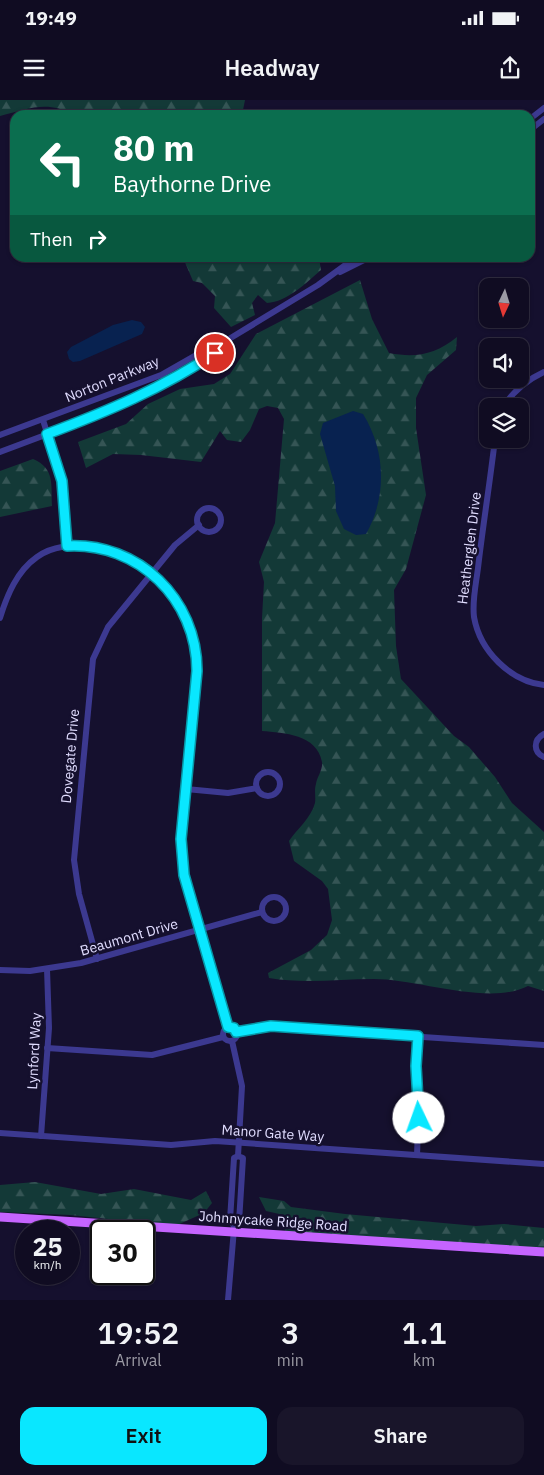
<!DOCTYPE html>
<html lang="en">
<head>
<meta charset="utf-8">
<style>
  :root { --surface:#100c22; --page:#19152a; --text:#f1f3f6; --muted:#9c9ba5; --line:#302c40; --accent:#09e7ff }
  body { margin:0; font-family:"IBM Plex Sans",sans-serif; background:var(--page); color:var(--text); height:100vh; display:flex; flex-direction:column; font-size:19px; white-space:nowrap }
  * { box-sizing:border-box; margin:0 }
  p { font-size:16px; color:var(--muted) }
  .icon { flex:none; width:28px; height:28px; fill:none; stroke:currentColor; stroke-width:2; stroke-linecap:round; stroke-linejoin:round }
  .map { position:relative; height:1200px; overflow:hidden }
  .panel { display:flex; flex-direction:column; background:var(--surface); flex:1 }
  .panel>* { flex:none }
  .banner { position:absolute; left:10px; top:10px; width:525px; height:152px; border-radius:15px; box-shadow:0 1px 4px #0004,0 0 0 1px var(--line); background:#0b6e4f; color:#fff; overflow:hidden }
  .needle { width:32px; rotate:184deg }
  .tools { position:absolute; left:479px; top:178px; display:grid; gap:10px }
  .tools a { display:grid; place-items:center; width:50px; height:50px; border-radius:10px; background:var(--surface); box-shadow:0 1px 4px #0004,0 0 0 1px var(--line); font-size:25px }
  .speed { position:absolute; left:15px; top:1120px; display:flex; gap:10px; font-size:25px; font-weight:700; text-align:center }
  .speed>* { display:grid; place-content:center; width:65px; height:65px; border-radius:50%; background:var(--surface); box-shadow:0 1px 4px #0004,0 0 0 1px var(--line); line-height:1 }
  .speed small { font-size:12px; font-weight:400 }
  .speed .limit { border:2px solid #111; border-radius:8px; background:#fff; color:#111 }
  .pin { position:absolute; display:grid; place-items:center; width:42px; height:42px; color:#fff; margin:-21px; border:2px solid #fff; border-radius:50%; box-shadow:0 1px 5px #0007 }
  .me { position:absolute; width:55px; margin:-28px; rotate:357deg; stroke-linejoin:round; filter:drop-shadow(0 0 4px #0008) }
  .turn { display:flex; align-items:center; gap:18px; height:105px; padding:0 20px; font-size:22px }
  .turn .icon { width:65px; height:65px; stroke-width:2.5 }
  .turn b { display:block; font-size:35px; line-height:42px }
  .then { display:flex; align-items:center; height:48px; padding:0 20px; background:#0003; gap:10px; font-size:19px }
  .eta { display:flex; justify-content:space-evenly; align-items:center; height:85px; text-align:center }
  .eta b { font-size:30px; font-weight:600; line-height:35px }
  .primary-button { display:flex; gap:10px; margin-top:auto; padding:10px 20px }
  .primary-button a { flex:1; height:58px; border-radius:15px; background:var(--accent); color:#111; font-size:20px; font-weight:600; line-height:58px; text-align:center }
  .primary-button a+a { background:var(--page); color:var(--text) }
  .status { display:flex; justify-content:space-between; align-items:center; height:35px; padding:0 25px; background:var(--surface); direction:ltr }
  .status svg { height:14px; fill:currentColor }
  header { display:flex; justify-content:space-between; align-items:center; height:65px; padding:0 20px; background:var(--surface); font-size:22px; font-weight:600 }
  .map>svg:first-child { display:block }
</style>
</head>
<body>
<div class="status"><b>19:49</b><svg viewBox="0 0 49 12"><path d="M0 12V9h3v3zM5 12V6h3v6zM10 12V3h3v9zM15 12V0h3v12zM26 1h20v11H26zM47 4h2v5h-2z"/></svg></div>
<header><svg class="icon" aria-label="menu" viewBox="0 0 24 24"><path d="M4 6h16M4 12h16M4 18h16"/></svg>Headway<svg class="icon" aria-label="share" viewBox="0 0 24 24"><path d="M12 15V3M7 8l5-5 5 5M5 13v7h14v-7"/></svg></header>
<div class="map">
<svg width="544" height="1200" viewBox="0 0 544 1200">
  <defs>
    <pattern id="forest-firs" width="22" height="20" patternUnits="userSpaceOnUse" patternTransform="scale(1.25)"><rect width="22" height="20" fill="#133937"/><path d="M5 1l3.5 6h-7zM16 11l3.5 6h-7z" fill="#355555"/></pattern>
  </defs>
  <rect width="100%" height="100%" fill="#15102e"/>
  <g fill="url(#forest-firs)">
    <path d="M0,0H245L242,15H73C48,0 28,9 0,16Z"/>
    <path d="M180,158H319L321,170C306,183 287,202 267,203L258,195L252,203L255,215L231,227L214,208L215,196L202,183L193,181L184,160Z"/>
    <path d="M360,180L372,219L389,253C415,258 435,255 457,237L456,250L427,275L416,298V328L426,395L406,469L394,490L396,546L401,579L454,636L469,647L495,677L512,703L544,732V891L528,886C490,906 417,879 374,879C338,879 305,884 269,878L268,873L311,850L327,835L332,820L328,789L322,781L294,761L289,741C297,729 311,718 315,703C316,697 314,690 316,684C317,677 323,670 322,662C317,634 284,633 262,631V518L264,482L259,462L275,423L284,319L278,308L267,306L259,309L250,330L241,342L227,340L220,331L201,362L141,355L113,354L86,368L78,342L126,324L148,304L180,289L214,284L230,274L256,234Z"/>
    <path d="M33,359C55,368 51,385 52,406L0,417V371Z"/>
    <path d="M35,1082L101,1094L134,1089L191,1100L206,1091L212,1103L204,1113L175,1126L70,1115L0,1112V1085Z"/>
    <path d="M259,1097L284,1101L291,1107L345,1114L476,1126L504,1124L544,1128V1150L285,1133L284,1115L266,1111Z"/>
  </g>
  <g fill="#082250">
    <path d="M132,220L141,222L145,227L142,234L80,261L73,262L69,259L67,252L71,247L113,225Z"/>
    <path d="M353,311L363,314C386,351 387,397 366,434L356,435L344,429L336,411L335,386L320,334L323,323Z"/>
  </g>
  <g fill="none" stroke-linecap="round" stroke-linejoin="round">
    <g stroke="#3c3990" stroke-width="6">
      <path d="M530,19L544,8"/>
      <path d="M530,30L544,19"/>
      <path d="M340,172L368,158"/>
      <path d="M504,306C514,290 527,280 544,272"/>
      <path d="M43,320L62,381L67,446"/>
      <path d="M0,335L161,275L217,243L229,239L318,185L355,158"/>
      <path d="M495,339C490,382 483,425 478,468C476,484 472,501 474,517C480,551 510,581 544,585"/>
      <path d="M0,352L112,310L153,290L226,246L229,239"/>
      <circle cx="209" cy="420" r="12"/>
      <path d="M0,518C7,495 17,471 37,457C52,446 73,444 91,447C150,457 191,501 197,560L181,739L185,775L228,927"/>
      <path d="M544,634C533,640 533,652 544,657"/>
      <circle cx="268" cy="684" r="12"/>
      <path d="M186,689L228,693L257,688"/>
      <circle cx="274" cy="809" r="12"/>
      <path d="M97,859L79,794L74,760L93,559L108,527L175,445L199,425"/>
      <path d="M0,870L30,871L81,863L262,812"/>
      <circle cx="230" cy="934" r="7"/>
      <path d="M237,932L271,927L544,945"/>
      <path d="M232,941L242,986L238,1056L234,1058L230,1120L234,1126L239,1122L243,1058L238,1056"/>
      <path d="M47,948L152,955L223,937"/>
      <path d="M0,1033L171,1045L215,1041L544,1064"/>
      <path d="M41,1036L49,928L47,869"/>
      <path d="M417,1055C419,1015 416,976 418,936"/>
      <path d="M228,1200L234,1129"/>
    </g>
    <path stroke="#c564ff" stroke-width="9" d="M0,1117L544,1152"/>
  </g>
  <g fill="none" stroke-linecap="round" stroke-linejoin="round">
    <g stroke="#0696a6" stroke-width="12">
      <path id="route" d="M215,253C163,288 106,312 47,334L62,381L67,446C138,442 197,499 197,571L181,739L184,775L228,927L234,928L236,932L271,926L418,936L416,966L419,1018"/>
    </g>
    <use href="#route" stroke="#09e7ff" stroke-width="9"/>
  </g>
  <g text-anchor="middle" stroke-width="5" stroke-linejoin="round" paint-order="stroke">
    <g font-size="14" fill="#e1ddff" stroke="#15102e">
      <text transform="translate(112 279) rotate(-22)" y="5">Norton Parkway</text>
      <text transform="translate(469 448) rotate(-83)" y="5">Heatherglen Drive</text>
      <text transform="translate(70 656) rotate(-85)" y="5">Dovegate Drive</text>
      <text transform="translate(129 837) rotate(-16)" y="5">Beaumont Drive</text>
      <text transform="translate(34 951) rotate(-87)" y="5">Lynford Way</text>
      <text transform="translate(273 1033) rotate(4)" y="5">Manor Gate Way</text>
      <text transform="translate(273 1121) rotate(4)" y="5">Johnnycake Ridge Road</text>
    </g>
  </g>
</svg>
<div class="tools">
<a><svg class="needle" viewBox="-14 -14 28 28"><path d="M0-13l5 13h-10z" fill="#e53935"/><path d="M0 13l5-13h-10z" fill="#9c9ba5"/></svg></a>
<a><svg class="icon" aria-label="sound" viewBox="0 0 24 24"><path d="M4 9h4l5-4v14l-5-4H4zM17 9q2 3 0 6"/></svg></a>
<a><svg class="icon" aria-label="layers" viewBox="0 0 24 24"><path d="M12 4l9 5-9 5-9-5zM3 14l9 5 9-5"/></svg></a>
</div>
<div class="speed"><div>25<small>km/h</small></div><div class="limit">30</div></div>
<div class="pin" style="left:215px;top:253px;background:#d93025"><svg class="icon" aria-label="arrive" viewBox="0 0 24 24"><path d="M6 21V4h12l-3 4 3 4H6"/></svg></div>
<svg class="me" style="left:419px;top:1018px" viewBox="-20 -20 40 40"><circle r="19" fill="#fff"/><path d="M0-13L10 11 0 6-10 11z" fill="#09e7ff"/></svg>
<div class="banner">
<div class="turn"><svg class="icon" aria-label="left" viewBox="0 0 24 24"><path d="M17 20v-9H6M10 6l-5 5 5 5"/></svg><div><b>80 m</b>Baythorne Drive</div></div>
<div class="then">Then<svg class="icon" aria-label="right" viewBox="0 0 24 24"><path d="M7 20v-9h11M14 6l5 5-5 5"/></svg></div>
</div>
</div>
<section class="panel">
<div class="eta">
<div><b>19:52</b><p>Arrival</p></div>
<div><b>3</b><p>min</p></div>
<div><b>1.1</b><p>km</p></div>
</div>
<div class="primary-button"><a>Exit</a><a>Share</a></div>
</section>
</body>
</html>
